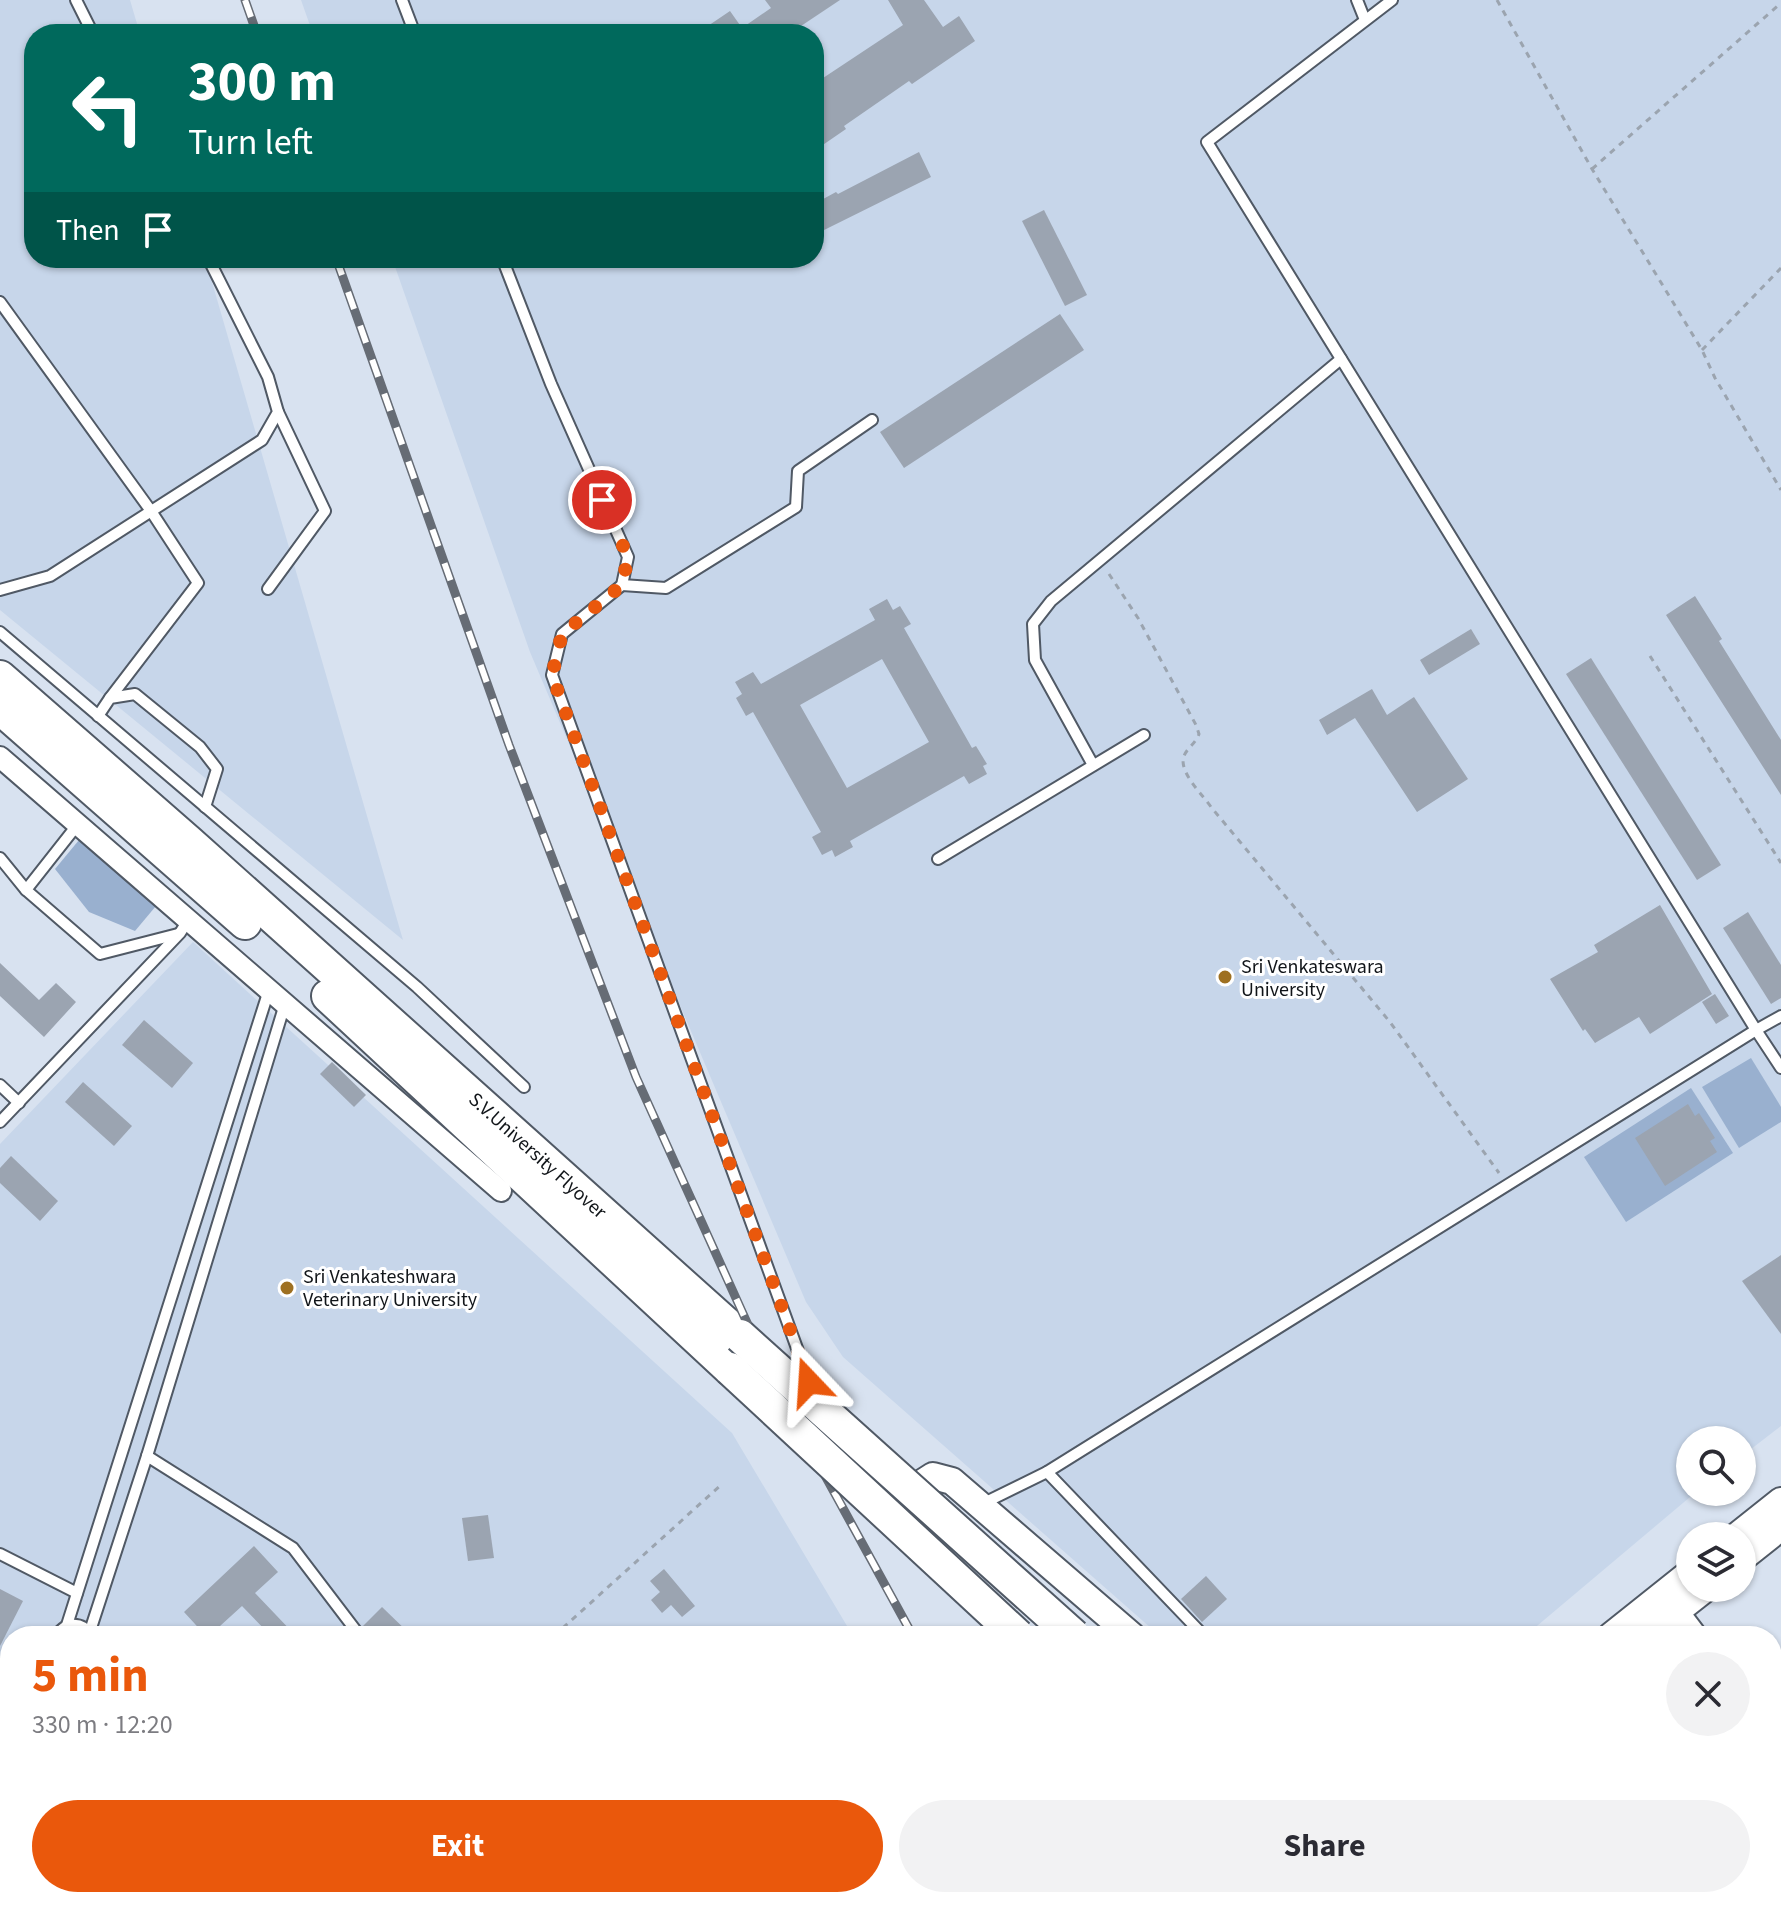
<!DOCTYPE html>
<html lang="en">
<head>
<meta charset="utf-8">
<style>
  :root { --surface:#fff; --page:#f2f2f3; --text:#2b2b33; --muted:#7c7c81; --accent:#ea580c }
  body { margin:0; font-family:"Source Sans 3",sans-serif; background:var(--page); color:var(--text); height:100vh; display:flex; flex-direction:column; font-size:30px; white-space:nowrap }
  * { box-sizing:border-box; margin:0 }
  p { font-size:26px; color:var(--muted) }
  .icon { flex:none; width:44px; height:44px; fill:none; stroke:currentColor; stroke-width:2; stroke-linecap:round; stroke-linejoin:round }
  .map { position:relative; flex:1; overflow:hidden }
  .side { position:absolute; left:0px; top:1626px; width:1782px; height:282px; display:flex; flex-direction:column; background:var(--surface); border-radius:32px 32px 0 0; box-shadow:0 2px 6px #0004 }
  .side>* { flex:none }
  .hud { position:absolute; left:24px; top:24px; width:800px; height:244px; border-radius:32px; box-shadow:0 2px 6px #0004; background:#00695c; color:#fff; overflow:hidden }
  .fabs { position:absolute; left:1676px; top:1426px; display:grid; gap:16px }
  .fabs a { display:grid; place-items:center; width:80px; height:80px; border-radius:50%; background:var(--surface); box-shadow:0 2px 6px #0004; font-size:40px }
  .pin { position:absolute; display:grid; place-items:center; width:68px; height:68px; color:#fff; margin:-34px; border:4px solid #fff; border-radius:50%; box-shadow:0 2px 8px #0007 }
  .me { position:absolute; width:88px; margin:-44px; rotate:340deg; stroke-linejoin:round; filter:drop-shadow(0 0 6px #0008) }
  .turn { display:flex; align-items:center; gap:28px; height:168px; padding:0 32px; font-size:36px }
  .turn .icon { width:104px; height:104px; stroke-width:2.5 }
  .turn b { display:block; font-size:56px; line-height:68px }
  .then { display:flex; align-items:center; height:76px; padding:0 32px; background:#0003; gap:16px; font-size:30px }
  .round { display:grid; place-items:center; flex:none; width:84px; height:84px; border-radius:42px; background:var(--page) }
  .headline { display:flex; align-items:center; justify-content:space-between; height:136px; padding:0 32px }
  h1 { font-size:48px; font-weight:700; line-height:60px; color:var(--accent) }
  .cta { display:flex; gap:16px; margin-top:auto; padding:16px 32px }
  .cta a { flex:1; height:92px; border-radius:48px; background:var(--accent); color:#fff; font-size:32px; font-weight:700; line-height:92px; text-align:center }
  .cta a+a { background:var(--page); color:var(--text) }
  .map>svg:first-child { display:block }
</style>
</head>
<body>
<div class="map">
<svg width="1781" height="1907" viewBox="0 0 1781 1907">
  <rect width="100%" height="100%" fill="#d8e2f0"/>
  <g fill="#c7d6ea">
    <path d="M0,0H130L140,34H34V258H205L403,940L0,610Z"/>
    <path d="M301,0H1781V1426L1742,1456V1440H1690V1492H1696L1525,1636H1160L843,1357L806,1302L530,652L392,258H814V34H313Z"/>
    <path d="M193,942L732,1433L853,1636H10V1898H1009L1014,1907H0V1144Z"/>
  </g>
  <g fill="#99b0cf">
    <path d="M84,834L161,900L135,931L89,912L55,869Z"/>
    <path d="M1751,1058L1781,1107V1122L1739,1148L1702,1087Z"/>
    <path d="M1691,1088L1733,1153L1626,1222L1584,1157Z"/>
  </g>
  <g fill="#9ba4b1" fill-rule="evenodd">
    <path d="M765,0H840L789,34H696L730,11L742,28L771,8Z"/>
    <path d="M888,0H924L943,27L959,16L975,41L912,84L909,81L844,126L846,129L814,151V84L903,25Z"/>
    <path d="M919,152L931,177L814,235V204L836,192L838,194Z"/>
    <path d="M1044,210L1087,295L1065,306L1022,221Z"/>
    <path d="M1060,314L1084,350L904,468L880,432Z"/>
    <path d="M1695,596L1722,639L1719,641L1781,740V795L1666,615Z"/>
    <path d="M887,599L893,610L900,606L911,624L904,628L972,748L976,746L987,764L983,766L987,774L969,784L964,776L850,841L853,847L835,857L832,850L822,855L812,837L821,832L753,712L746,716L736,698L742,694L735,682L753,672L761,684L875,620L869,609ZM882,659L929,742L847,788L800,705Z"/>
    <path d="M1471,629L1480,644L1429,675L1420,660Z"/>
    <path d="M1591,658L1721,865L1697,880L1566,674Z"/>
    <path d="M1372,689L1387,715L1414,697L1468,779L1417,812L1355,718L1327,735L1319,720Z"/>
    <path d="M1660,905L1712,994L1650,1034L1639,1017L1595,1043L1585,1029L1583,1031L1550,979L1598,952L1594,945Z"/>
    <path d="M1748,912L1781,965V998L1771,1004L1723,928Z"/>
    <path d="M0,963L39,1000L56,983L76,1002L44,1037L0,996Z"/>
    <path d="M1715,994L1729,1016L1716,1024L1702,1002Z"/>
    <path d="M144,1020L193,1063L172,1088L122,1045Z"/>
    <path d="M332,1062L366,1095L354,1107L320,1074Z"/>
    <path d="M83,1082L132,1126L114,1146L65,1102Z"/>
    <path d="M1688,1104L1695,1116L1699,1113L1715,1138L1710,1141L1717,1152L1665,1186L1635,1138Z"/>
    <path d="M11,1156L58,1201L40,1221L0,1183V1168Z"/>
    <path d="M1781,1255V1334L1742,1281Z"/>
    <path d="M488,1515L494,1558L468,1561L462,1518Z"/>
    <path d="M254,1546L278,1572L255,1593L296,1636H271L242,1606L209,1636H206L184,1612Z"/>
    <path d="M664,1569L695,1606L682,1617L671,1605L662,1613L651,1600L660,1592L650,1581Z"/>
    <path d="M1206,1576L1227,1599L1202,1622L1181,1599Z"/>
    <path d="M0,1589L23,1601L0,1646Z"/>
    <path d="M382,1607L412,1636H370L363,1626Z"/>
  </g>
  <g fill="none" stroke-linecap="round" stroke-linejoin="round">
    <g stroke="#505965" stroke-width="14">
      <g id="service">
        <path d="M76,0L93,34"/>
        <path d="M402,0L415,34"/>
        <path d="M1357,0L1365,20"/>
        <path d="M502,258L551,384L628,557L622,585L562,634L552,675L810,1384"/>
        <path d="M0,302L151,511L198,583L110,698"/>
        <path d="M622,585L666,588L796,507L798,471L872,420"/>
        <path d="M268,589L325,511L278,412"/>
        <path d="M0,590L50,576L262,440L278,412L268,377L208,258"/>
        <path d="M0,632L417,987L524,1087"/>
        <path d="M98,716L110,698L135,694L200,747L217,769L205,807"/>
        <path d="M1093,765L1035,660L1033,624L1051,601L1341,359"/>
        <path d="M78,824L26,890L100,954L178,934"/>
        <path d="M0,858L26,890"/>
        <path d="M938,859L1144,735"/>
        <path d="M1781,1016L1756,1030L1781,1068"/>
        <path d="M0,1085L19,1103"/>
        <path d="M0,1122L180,933L189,919"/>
        <path d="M147,1456L293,1548L360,1636"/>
        <path d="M1047,1472L1204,1636"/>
        <path d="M984,1503L1047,1472L1756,1030L1207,142L1392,0"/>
        <path d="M0,1554L77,1593"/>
        <path d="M67,1625L269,990"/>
        <path d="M90,1631L147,1456L285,1004"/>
        <path d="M56,1636C66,1621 82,1621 92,1636"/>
        <path d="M0,1664L10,1667"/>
        <path d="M0,1761L10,1767"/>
        <path d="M0,1873L10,1867"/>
        <path d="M29,1898V1907"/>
        <path d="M85,1898L86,1907"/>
        <path d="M312,1898L321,1907"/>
      </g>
    </g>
    <g stroke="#505965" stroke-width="24">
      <g id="minor">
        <path d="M0,757L501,1191"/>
        <path d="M1678,1611L1697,1636"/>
        <path d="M1772,1683L1781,1675"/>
        <path d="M1772,1733L1781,1745"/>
        <path d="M1772,1889L1781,1882"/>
        <path d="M1502,1907L1513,1898"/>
        <path d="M1749,1907L1760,1898"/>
      </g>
    </g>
    <g stroke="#505965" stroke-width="30">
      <g id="tertiary">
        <path d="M904,1509L919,1485L933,1476L952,1481L1132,1636"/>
        <path d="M1737,1536L1781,1501"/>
        <path d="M1742,1558L1781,1527"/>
        <path d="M1611,1636L1690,1573"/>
        <path d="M1645,1636L1706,1588"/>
        <path d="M1273,1898L1282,1907"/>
        <path d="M1423,1898L1432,1907"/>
      </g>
    </g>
    <g stroke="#505965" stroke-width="36">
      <g id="primary">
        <path d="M0,677L189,842L740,1336"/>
        <path d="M0,708L245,923"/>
        <path d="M328,996L730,1369"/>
        <path d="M1364,1898L1374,1907"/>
      </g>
    </g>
    <g stroke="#9ba4af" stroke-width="3" stroke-dasharray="6 6" stroke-linecap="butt">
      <path d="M1497,0L1592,169L1702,350L1715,378L1781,490"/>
      <path d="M1592,169L1781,3"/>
      <path d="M1702,350L1781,268"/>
      <path d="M1109,574L1138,618L1196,725L1199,734C1196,743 1187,748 1184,756C1178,772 1203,795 1211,807L1390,1022L1499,1173"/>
      <path d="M1650,656L1781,863"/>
      <path d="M554,1636L722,1484"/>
      <path d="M489,1907L498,1898"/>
    </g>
    <use href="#service" stroke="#fff" stroke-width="10"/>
    <use href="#minor" stroke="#fff" stroke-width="20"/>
    <use href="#tertiary" stroke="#fff" stroke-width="26"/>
    <use href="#primary" stroke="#fff" stroke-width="32"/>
    <g stroke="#666c75" stroke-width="9">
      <g id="rail">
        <path d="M245,0L257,34"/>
        <path d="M336,258L509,745L636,1077L749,1327L822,1470L913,1636"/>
        <path d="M1058,1898L1064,1907"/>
      </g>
    </g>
    <use href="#rail" stroke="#fff" stroke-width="6" stroke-dasharray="18" stroke-linecap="butt"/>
    <g stroke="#505965" stroke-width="36" stroke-linecap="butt">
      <g id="primary-bridge">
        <path d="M740,1336L1074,1636"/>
        <path d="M730,1369L1018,1636"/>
        <path d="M1302,1898L1313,1907"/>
      </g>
    </g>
    <use href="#primary-bridge" stroke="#fff" stroke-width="32"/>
  </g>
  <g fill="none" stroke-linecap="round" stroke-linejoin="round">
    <path stroke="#ea580c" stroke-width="14" stroke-dasharray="0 25.2" d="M602,500L628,557L622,585L562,634L552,675L809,1382"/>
  </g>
  <g fill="#9e7021" stroke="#fff" stroke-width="3">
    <circle cx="1225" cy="977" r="8"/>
    <circle cx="287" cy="1288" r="8"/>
  </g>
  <g text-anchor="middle" stroke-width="6" stroke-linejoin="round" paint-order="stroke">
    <g font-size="20" fill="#111519" stroke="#fff" text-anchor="start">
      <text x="1241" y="973">Sri Venkateswara<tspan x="1241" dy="23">University</tspan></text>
      <text x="303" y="1283">Sri Venkateshwara<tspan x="303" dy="23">Veterinary University</tspan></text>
    </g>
    <g font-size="20" fill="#111519" stroke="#fff">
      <text transform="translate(538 1155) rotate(42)" y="7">S.V.University Flyover</text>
    </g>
  </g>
</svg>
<div class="fabs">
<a><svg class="icon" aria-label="search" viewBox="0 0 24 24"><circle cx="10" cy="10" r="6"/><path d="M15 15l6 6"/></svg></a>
<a><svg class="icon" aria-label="layers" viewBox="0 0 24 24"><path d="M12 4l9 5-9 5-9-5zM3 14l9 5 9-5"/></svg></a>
</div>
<div class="pin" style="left:602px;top:500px;background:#d93025"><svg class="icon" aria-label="arrive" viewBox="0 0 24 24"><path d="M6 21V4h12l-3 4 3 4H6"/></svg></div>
<svg class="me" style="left:809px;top:1382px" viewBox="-20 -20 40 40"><path d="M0-17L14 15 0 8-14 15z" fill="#ea580c" stroke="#fff" stroke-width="4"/></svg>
<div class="hud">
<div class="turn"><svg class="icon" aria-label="left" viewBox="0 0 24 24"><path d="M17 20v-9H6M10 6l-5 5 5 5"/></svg><div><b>300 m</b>Turn left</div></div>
<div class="then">Then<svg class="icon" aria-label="arrive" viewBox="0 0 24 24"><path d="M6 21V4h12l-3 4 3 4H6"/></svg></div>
</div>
<section class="side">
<div class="headline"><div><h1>5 min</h1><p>330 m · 12:20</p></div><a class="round"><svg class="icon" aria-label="close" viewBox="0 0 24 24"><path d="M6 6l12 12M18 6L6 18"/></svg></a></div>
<div class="cta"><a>Exit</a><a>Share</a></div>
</section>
</div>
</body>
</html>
